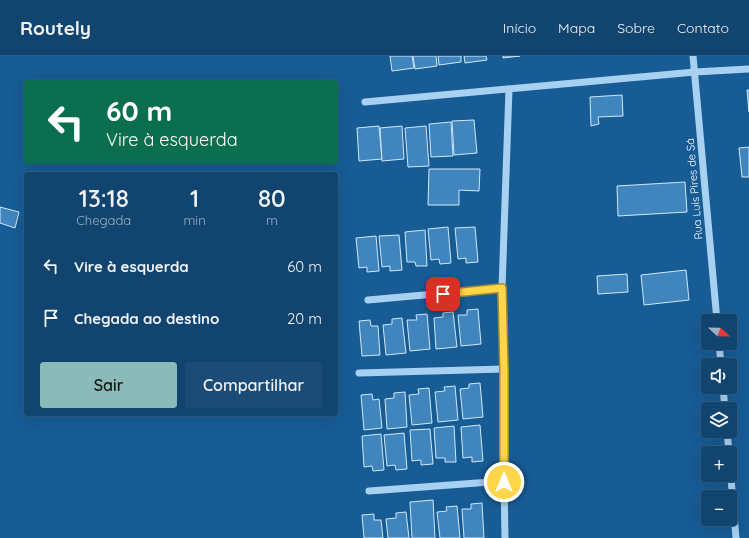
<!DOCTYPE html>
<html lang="pt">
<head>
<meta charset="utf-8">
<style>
  :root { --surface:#114570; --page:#1a4c75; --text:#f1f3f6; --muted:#9cb1c3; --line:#305d83; --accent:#8bbbb9 }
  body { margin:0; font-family:Quicksand,sans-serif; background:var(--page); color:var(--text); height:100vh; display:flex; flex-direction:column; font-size:15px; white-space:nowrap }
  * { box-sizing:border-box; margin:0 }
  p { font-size:13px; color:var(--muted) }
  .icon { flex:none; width:22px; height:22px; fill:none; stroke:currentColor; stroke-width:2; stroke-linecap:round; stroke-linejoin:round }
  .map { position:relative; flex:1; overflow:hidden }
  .side { position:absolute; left:24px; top:116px; width:314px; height:244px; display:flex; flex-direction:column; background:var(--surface); border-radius:4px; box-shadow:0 4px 16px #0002,0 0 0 1px var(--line) }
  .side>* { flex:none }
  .banner { position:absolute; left:24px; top:24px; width:314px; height:84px; border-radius:4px; box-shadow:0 4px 16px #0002,0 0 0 1px var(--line); background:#0b6e4f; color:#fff; overflow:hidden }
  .needle { width:26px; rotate:112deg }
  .buttons { position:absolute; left:701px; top:258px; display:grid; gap:8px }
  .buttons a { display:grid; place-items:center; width:36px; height:36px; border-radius:4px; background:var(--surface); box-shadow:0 4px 16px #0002,0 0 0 1px var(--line); font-size:20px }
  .pin { position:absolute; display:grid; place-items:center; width:34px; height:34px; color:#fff; margin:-17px; border-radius:8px; box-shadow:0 2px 6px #0006 }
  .me { position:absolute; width:44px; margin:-22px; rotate:0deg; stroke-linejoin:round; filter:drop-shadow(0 0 3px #0008) }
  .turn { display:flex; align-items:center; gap:14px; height:84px; padding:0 16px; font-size:18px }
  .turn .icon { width:52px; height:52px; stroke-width:2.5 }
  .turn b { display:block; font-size:28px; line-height:34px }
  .eta { display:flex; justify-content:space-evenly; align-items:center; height:68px; text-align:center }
  .eta b { font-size:24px; font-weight:600; line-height:28px }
  .cta { display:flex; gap:8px; margin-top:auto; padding:8px 16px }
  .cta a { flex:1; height:46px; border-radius:4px; background:var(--accent); color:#111; font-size:16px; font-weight:600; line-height:46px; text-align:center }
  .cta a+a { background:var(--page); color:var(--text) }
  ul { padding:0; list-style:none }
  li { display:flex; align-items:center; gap:12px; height:52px; padding:0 16px }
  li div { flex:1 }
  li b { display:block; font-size:15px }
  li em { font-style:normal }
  header { display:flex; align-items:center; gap:24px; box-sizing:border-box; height:56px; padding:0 20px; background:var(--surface); border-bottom:1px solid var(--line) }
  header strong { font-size:19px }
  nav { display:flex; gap:22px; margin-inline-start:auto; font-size:14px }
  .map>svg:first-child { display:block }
</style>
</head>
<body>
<header>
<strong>Routely</strong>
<nav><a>Início</a><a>Mapa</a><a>Sobre</a><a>Contato</a></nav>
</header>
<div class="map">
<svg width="749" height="482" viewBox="0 0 749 482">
  <rect width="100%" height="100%" fill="#175c95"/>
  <g fill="#4085bd" stroke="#d0e8fc">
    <path d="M390,0H412L414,12L392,15Z"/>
    <path d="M413,0H436L437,10L415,13Z"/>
    <path d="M438,0H461V6L439,9Z"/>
    <path d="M464,0H486L487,4L465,7Z"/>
    <path d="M503,0H520L503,2Z"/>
    <path d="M747,34H749V56Z"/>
    <path d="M622,39L623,60L598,61L599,68L591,70L590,41Z"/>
    <path d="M474,64L477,97L454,99L452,65Z"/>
    <path d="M451,66L453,100L431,101L429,68Z"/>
    <path d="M379,70L382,103L359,105L357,72Z"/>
    <path d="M402,70L404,103L382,105L380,72Z"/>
    <path d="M426,70L429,110L408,111L405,72Z"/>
    <path d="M749,91V121H742L739,92Z"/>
    <path d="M429,113H480L479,135L459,134V149H428Z"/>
    <path d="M685,126L687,156L618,160L617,130Z"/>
    <path d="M0,151L19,156L15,172L0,167Z"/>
    <path d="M448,171L451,207L440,208L439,203L431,204L428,173Z"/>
    <path d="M475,171L478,206L466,207V202L458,203L455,172Z"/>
    <path d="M425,174L427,210H416L415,206H407L405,176Z"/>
    <path d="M399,179L402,214L390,215V210L382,211L379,180Z"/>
    <path d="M376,180L379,215L367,216V211L359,212L356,182Z"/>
    <path d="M686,214L689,244L644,249L641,219Z"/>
    <path d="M627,218L628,236L598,238L597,220Z"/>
    <path d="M478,253L481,288L461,290L458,259H467V254Z"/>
    <path d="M453,256L457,291L436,293L434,262L443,261V257Z"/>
    <path d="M427,258L430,293L410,295L407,264H417L416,259Z"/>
    <path d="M402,262L406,297L386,299L383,269L392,268V263Z"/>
    <path d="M370,264L371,270H378L380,299L362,300L359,265Z"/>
    <path d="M480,327L483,361L463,363L460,333L469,332V328Z"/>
    <path d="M455,330L458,364L438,366L435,336L445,335L444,331Z"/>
    <path d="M429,332L432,367L412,369L409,339L419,338L418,333Z"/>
    <path d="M405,336L407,371L387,373L385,343L394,342V337Z"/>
    <path d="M372,338L373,344L379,343L382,372L364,374L361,339Z"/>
    <path d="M480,369L483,405L472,406V401L463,402L461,371Z"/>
    <path d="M454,370L456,406H445V402H436L434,372Z"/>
    <path d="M430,373L433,408L421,409V404L412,405L410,374Z"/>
    <path d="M404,377L407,413L396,414L395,409L387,410L384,379Z"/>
    <path d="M381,378L384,414L373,415L372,410L364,411L362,380Z"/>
    <path d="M433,444L435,482H412L410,446Z"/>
    <path d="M482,447L484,482H464L462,453H471V448Z"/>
    <path d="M457,450L460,482H440L437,456L447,455L446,451Z"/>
    <path d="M406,456L409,482H388L386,463L396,462V457Z"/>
    <path d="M374,458V464H381L383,482H364L362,459Z"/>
  </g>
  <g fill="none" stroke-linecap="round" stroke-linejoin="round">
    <g stroke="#a8d1f1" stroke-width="7">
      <path d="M693,0L717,265"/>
      <path d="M365,46L695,16L749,13"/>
      <path d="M368,244L502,232"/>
      <path d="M719,287L721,309"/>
      <path d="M359,317L504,313"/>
      <path d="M723,331L725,353"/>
      <path d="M727,375L729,397"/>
      <path d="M730,411L736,482"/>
      <path d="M369,435L504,425"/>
      <path d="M505,482L504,425V313L502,232L509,33"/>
    </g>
  </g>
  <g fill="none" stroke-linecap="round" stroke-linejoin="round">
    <g stroke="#a68a30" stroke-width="10">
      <path id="route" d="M443,238L502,232L504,313V426"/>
    </g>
    <use href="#route" stroke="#ffd54a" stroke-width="7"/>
  </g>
  <g text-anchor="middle" stroke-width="3" stroke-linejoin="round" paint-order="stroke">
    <g font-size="11" fill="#fff" stroke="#175c95">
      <text transform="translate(694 133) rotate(-95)" y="4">Rua Luís Pires de Sá</text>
    </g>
  </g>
</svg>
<div class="buttons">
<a><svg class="needle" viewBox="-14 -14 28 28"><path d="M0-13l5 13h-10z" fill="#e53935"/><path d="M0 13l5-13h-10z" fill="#9cb1c3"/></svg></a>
<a><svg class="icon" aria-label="sound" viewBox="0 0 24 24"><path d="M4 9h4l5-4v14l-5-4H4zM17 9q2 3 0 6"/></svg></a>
<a><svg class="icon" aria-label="layers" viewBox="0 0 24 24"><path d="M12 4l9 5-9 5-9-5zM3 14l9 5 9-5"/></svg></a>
<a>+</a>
<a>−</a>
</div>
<div class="pin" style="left:443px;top:238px;background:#d93025"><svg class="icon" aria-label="arrive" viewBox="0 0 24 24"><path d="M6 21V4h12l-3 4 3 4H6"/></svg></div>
<svg class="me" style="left:504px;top:426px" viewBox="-20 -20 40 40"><circle r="17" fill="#ffd54a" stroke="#fff" stroke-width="3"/><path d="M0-11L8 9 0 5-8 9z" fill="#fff"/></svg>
<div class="banner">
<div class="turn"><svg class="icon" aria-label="left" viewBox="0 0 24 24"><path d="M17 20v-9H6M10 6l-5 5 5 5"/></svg><div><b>60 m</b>Vire à esquerda</div></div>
</div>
<section class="side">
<div class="eta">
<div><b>13:18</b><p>Chegada</p></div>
<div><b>1</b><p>min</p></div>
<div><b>80</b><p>m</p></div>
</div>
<ul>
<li><svg class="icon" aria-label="left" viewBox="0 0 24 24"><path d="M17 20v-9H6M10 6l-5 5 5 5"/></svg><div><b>Vire à esquerda</b></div><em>60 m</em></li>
<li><svg class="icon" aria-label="arrive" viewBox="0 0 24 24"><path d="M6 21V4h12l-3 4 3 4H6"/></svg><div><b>Chegada ao destino</b></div><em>20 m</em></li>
</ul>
<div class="cta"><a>Sair</a><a>Compartilhar</a></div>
</section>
</div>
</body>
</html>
